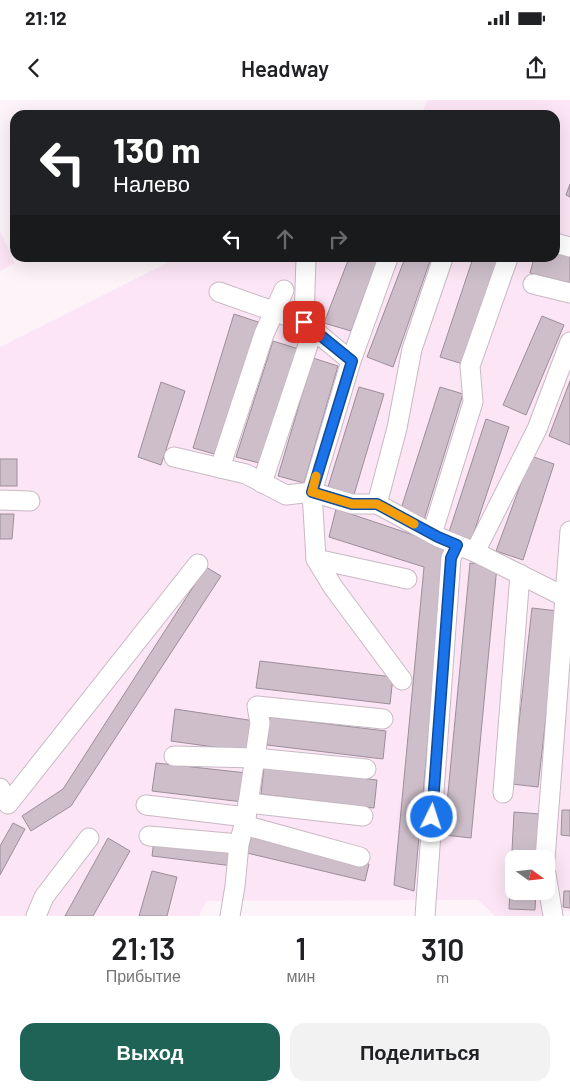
<!DOCTYPE html>
<html lang="ru">
<head>
<meta charset="utf-8">
<style>
  :root { --surface:#fff; --page:#f2f2f2; --text:#202124; --muted:#757577; --accent:#1e6355 }
  body { margin:0; font-family:Barlow,sans-serif; background:var(--page); color:var(--text); height:100vh; display:flex; flex-direction:column; font-size:19px; white-space:nowrap }
  * { box-sizing:border-box; margin:0 }
  p { font-size:16px; color:var(--muted) }
  .icon { flex:none; width:28px; height:28px; fill:none; stroke:currentColor; stroke-width:2; stroke-linecap:round; stroke-linejoin:round }
  .map { position:relative; height:816px; overflow:hidden }
  .panel { display:flex; flex-direction:column; background:var(--surface); flex:1 }
  .panel>* { flex:none }
  .banner { position:absolute; left:10px; top:10px; width:550px; height:152px; border-radius:15px; box-shadow:0 5px 20px #0002; background:#202124; color:#fff; overflow:hidden }
  .needle { width:32px; rotate:105deg }
  .buttons { position:absolute; left:505px; top:750px; display:grid; gap:10px }
  .buttons a { display:grid; place-items:center; width:50px; height:50px; border-radius:10px; background:var(--surface); box-shadow:0 5px 20px #0002; font-size:25px }
  .pin { position:absolute; display:grid; place-items:center; width:42px; height:42px; color:#fff; margin:-21px; border-radius:10px; box-shadow:0 2px 8px #0006 }
  .me { position:absolute; width:55px; margin:-28px; rotate:4deg; stroke-linejoin:round; filter:drop-shadow(0 0 4px #0008) }
  .turn { display:flex; align-items:center; gap:18px; height:105px; padding:0 20px; font-size:22px }
  .turn .icon { width:65px; height:65px; stroke-width:2.5 }
  .turn b { display:block; font-size:35px; line-height:42px }
  .lanes { display:flex; align-items:center; height:48px; padding:0 20px; background:#0003; justify-content:center; gap:25px; direction:ltr }
  .lanes .off { opacity:.35 }
  .eta { display:flex; justify-content:space-evenly; align-items:center; height:85px; text-align:center }
  .eta b { font-size:30px; font-weight:600; line-height:35px }
  .cta { display:flex; gap:10px; margin-top:auto; padding:10px 20px }
  .cta a { flex:1; height:58px; border-radius:15px; background:var(--accent); color:#fff; font-size:20px; font-weight:600; line-height:58px; text-align:center }
  .cta a+a { background:var(--page); color:var(--text) }
  .status { display:flex; justify-content:space-between; align-items:center; height:35px; padding:0 25px; background:var(--surface); direction:ltr }
  .status svg { height:14px; fill:currentColor }
  header { display:flex; justify-content:space-between; align-items:center; height:65px; padding:0 20px; background:var(--surface); font-size:22px; font-weight:600 }
  .map>svg:first-child { display:block }
</style>
</head>
<body>
<div class="status"><b>21:12</b><svg viewBox="0 0 49 12"><path d="M0 12V9h3v3zM5 12V6h3v6zM10 12V3h3v9zM15 12V0h3v12zM26 1h20v11H26zM47 4h2v5h-2z"/></svg></div>
<header><svg class="icon" aria-label="back" viewBox="0 0 24 24"><path d="M15 5l-7 7 7 7"/></svg>Headway<svg class="icon" aria-label="share" viewBox="0 0 24 24"><path d="M12 15V3M7 8l5-5 5 5M5 13v7h14v-7"/></svg></header>
<div class="map">
<svg width="570" height="816" viewBox="0 0 570 816">
  <rect width="100%" height="100%" fill="#fdf4fa"/>
  <g fill="#fce5f5" fill-rule="evenodd">
    <path d="M427,0H570V811H558L552,816H495L478,800L206,801L199,816H0V247L177,158H555V15H421ZM514,759H546V791H514Z"/>
    <path d="M0,131L15,163L0,171Z"/>
  </g>
  <g fill="#cdbec9" stroke="#9c8e98">
    <path d="M570,84V97L566,95Z"/>
    <path d="M555,149L570,153V183L530,173L534,158H555Z"/>
    <path d="M349,158H378L351,231L324,223Z"/>
    <path d="M405,158H431L393,267L367,257Z"/>
    <path d="M473,158H499L463,264L440,257Z"/>
    <path d="M234,214L258,222L218,355L193,348Z"/>
    <path d="M542,216L564,225L526,315L503,305Z"/>
    <path d="M273,241L299,249L263,364L236,357Z"/>
    <path d="M313,258L338,266L304,383L278,376Z"/>
    <path d="M570,281V345L549,336Z"/>
    <path d="M161,282L185,291L161,365L138,357Z"/>
    <path d="M359,287L384,294L353,398L327,390Z"/>
    <path d="M440,287L463,294L424,420L400,412Z"/>
    <path d="M486,319L509,327L471,441L448,435Z"/>
    <path d="M531,356L554,364L523,460L496,451Z"/>
    <rect x="0" y="359" width="17" height="27"/>
    <path d="M336,409L446,446L414,791L394,785L424,467L329,437Z"/>
    <path d="M0,414H14L12,439H0Z"/>
    <path d="M470,463L497,466L471,738L444,735Z"/>
    <path d="M206,467L221,476L71,706L31,731L22,716L63,689Z"/>
    <path d="M532,508L558,511L538,687L512,684Z"/>
    <path d="M260,561L393,577L390,604L256,588Z"/>
    <path d="M175,609L255,621L250,652L171,641Z"/>
    <path d="M270,617L386,631L383,659L267,645Z"/>
    <path d="M156,663L247,673L243,702L152,691Z"/>
    <path d="M264,667L377,680L374,708L261,694Z"/>
    <path d="M562,710H570V736L561,735Z"/>
    <path d="M514,712L540,714L538,759H514V791H536L535,810L509,809Z"/>
    <path d="M13,723L25,729L0,775V746Z"/>
    <path d="M251,737L369,764L365,781L247,753Z"/>
    <path d="M108,738L130,751L93,816H65Z"/>
    <path d="M154,740L235,751L233,766L152,756Z"/>
    <path d="M152,771L177,777L167,816H139Z"/>
    <path d="M564,791H570V808L563,807Z"/>
  </g>
  <g fill="none" stroke-linecap="round" stroke-linejoin="round">
    <g stroke="#c8b9c4" stroke-width="21">
      <g id="minor">
        <path d="M555,143L570,147"/>
        <path d="M306,158L304,222L351,261"/>
        <path d="M388,158L351,261L312,392L316,459L333,487L402,580"/>
        <path d="M533,184L570,193"/>
        <path d="M219,192L304,222L309,242L262,383"/>
        <path d="M174,357L246,374L286,395L312,392L352,404H377L438,437L475,452L565,497"/>
        <path d="M220,368L264,234L284,190"/>
        <path d="M0,400L30,401"/>
        <path d="M377,404L397,328L412,249L443,158"/>
        <path d="M432,434L473,302L470,266L508,158"/>
        <path d="M475,452L537,329L570,242"/>
        <path d="M316,459L407,479"/>
        <path d="M174,656L255,658L366,669"/>
        <path d="M0,688L8,704L198,464"/>
        <path d="M503,693L520,474"/>
        <path d="M248,703L363,716"/>
        <path d="M146,705L246,717"/>
        <path d="M244,725L360,757"/>
        <path d="M149,736L239,744"/>
        <path d="M545,759L570,431"/>
        <path d="M546,774L553,816"/>
        <path d="M36,816L44,797L89,738"/>
        <path d="M230,816L235,786L239,744L246,717L260,623L257,606L383,619"/>
        <path d="M425,816L451,458L457,445"/>
      </g>
    </g>
    <use href="#minor" stroke="#fff" stroke-width="19"/>
  </g>
  <g fill="none" stroke-linecap="round" stroke-linejoin="round">
    <g stroke="#114b97" stroke-width="12">
      <path id="route" d="M304,222L352,261L312,392L352,404H377L438,437L457,445L451,458L432,717"/>
    </g>
    <use href="#route" stroke="#1a73e8" stroke-width="9"/>
    <path stroke="#f59e0b" stroke-width="9" d="M316,376L312,392L352,404H377L414,424"/>
  </g>
</svg>
<div class="buttons">
<a><svg class="needle" viewBox="-14 -14 28 28"><path d="M0-13l5 13h-10z" fill="#e53935"/><path d="M0 13l5-13h-10z" fill="#757577"/></svg></a>
</div>
<div class="pin" style="left:304px;top:222px;background:#d93025"><svg class="icon" aria-label="arrive" viewBox="0 0 24 24"><path d="M6 21V4h12l-3 4 3 4H6"/></svg></div>
<svg class="me" style="left:432px;top:717px" viewBox="-20 -20 40 40"><circle r="17" fill="#1a73e8" stroke="#fff" stroke-width="3"/><path d="M0-11L8 9 0 5-8 9z" fill="#fff"/></svg>
<div class="banner">
<div class="turn"><svg class="icon" aria-label="left" viewBox="0 0 24 24"><path d="M17 20v-9H6M10 6l-5 5 5 5"/></svg><div><b>130 m</b>Налево</div></div>
<div class="lanes"><svg class="icon" aria-label="left" viewBox="0 0 24 24"><path d="M17 20v-9H6M10 6l-5 5 5 5"/></svg><svg class="icon off" aria-label="ahead" viewBox="0 0 24 24"><path d="M12 20V5M6 11l6-6 6 6"/></svg><svg class="icon off" aria-label="right" viewBox="0 0 24 24"><path d="M7 20v-9h11M14 6l5 5-5 5"/></svg></div>
</div>
</div>
<section class="panel">
<div class="eta">
<div><b>21:13</b><p>Прибытие</p></div>
<div><b>1</b><p>мин</p></div>
<div><b>310</b><p>m</p></div>
</div>
<div class="cta"><a>Выход</a><a>Поделиться</a></div>
</section>
</body>
</html>
